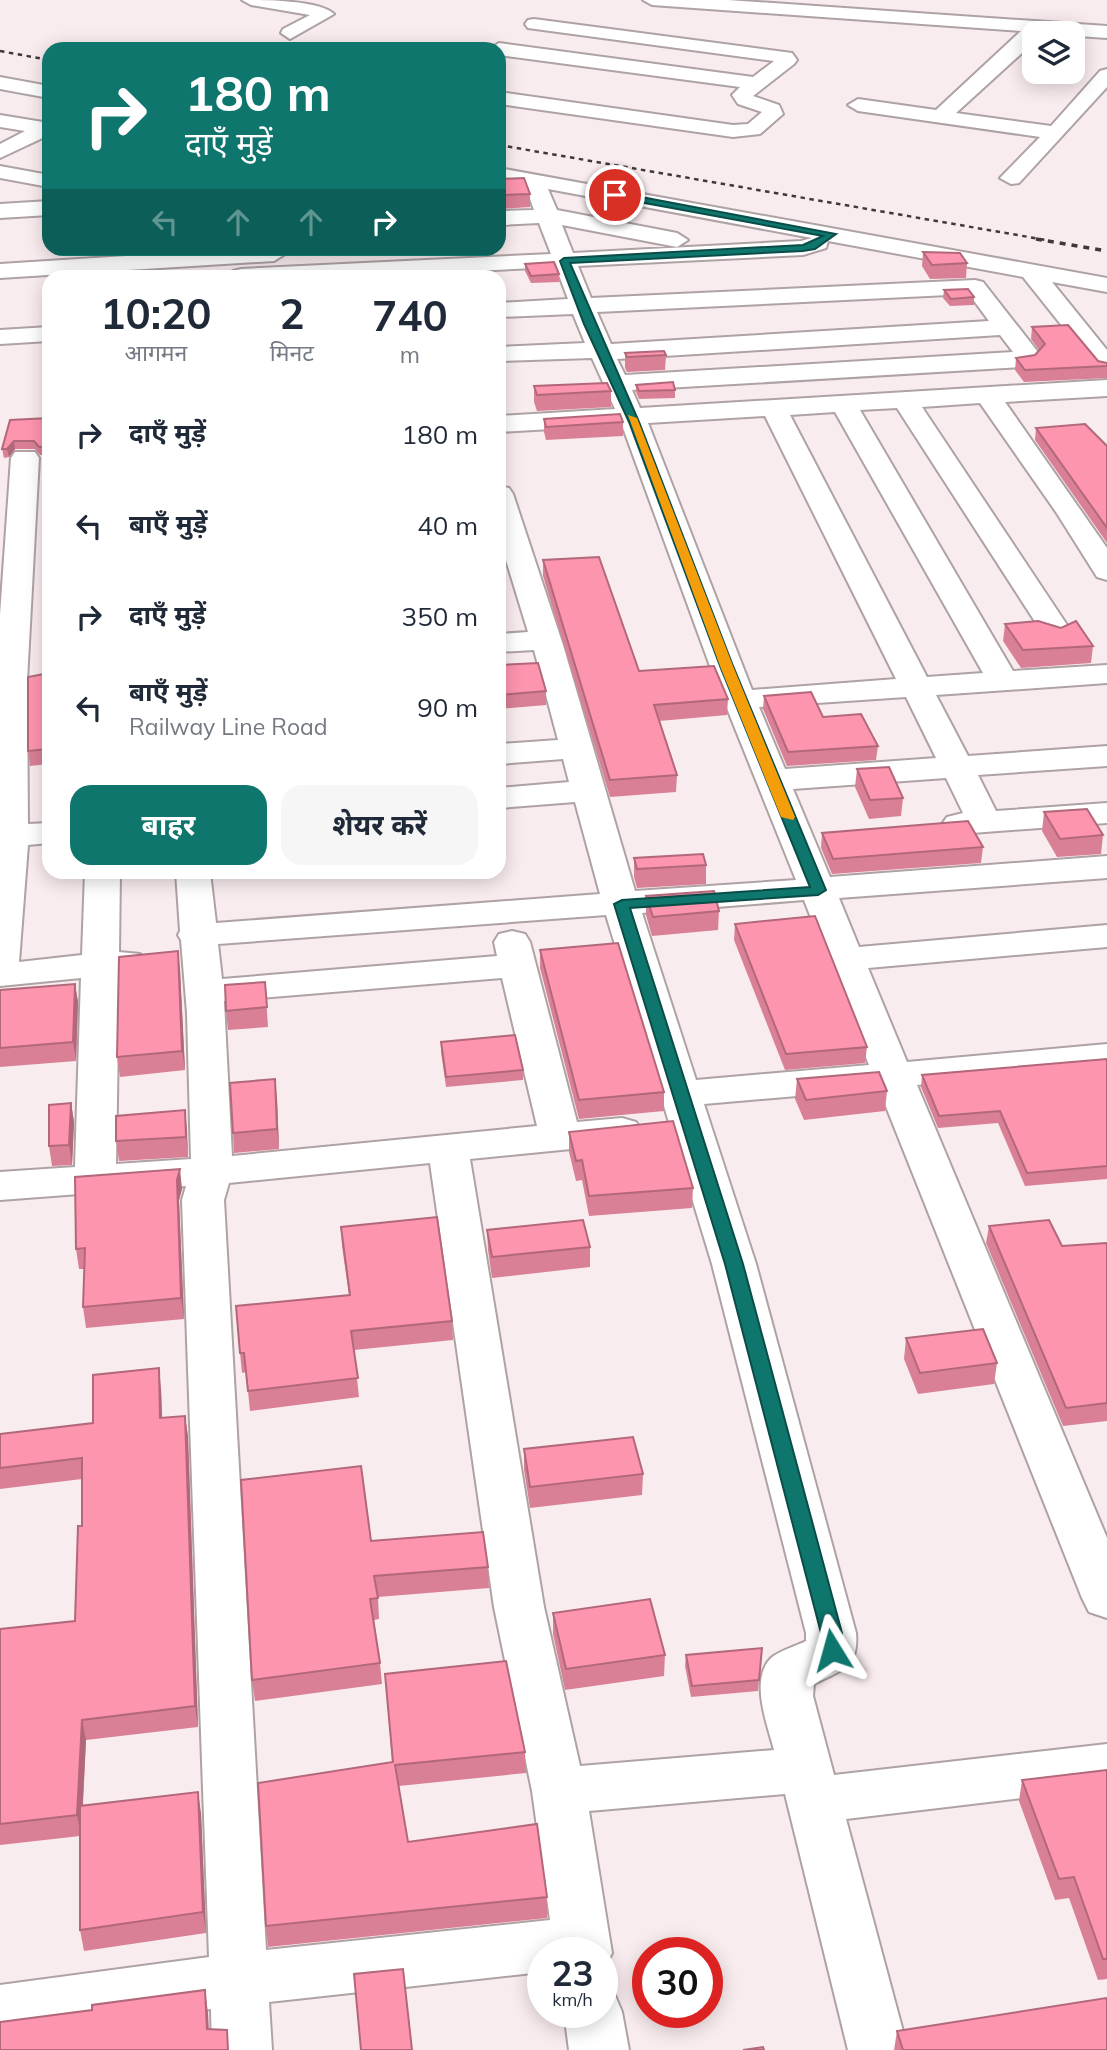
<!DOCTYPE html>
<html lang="hi">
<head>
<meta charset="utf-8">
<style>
  :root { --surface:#fff; --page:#f6f6f7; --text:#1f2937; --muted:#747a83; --accent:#0f766e }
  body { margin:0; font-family:Mulish,"Noto Sans Devanagari",sans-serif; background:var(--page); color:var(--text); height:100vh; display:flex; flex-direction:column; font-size:26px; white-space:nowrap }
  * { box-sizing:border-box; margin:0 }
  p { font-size:23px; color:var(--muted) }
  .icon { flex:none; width:38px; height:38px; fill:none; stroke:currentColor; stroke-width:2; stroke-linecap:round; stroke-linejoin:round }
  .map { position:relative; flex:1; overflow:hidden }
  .sheet { position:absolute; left:42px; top:270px; width:464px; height:609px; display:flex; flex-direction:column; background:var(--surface); border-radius:21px; box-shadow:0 4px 18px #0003 }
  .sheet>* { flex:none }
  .guide { position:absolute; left:42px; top:42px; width:464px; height:214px; border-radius:21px; box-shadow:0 4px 18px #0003; background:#0f766e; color:#fff; overflow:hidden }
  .controls { position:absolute; left:1022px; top:21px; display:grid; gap:14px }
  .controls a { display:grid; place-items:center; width:63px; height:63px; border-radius:14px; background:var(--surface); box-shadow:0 4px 18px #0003; font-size:35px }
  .speed { position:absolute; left:527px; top:1937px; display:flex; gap:14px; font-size:35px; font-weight:700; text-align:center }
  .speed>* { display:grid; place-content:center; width:91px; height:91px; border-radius:50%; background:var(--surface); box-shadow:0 4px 18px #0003; line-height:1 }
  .speed small { font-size:18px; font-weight:400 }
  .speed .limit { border:10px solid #d22; background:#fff; color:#111 }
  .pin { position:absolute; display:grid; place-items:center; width:60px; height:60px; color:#fff; margin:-30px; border:4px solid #fff; border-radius:50%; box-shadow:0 2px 7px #0007 }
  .me { position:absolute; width:77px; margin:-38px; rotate:352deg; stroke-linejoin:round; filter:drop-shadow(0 0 5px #0008) }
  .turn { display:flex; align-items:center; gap:24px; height:147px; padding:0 28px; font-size:32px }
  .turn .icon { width:91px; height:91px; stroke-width:2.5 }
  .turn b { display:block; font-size:49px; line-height:60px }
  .lanes { display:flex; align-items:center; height:66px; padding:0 28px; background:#0003; justify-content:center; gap:35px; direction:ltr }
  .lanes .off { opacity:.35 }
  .eta { display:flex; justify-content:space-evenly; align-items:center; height:119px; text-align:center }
  .eta b { font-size:42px; font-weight:700; line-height:49px }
  .action { display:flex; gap:14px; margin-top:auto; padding:14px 28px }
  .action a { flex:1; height:80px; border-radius:21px; background:var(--accent); color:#fff; font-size:28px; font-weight:700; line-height:80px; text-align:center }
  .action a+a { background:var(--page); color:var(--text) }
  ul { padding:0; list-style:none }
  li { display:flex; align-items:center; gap:21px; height:91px; padding:0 28px }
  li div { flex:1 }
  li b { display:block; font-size:26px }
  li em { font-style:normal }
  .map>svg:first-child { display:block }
</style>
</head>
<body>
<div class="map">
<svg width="1107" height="2050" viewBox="0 0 1107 2050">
  <rect width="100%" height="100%" fill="#f9ecee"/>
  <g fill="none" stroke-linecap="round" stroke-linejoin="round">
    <g stroke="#aea2a5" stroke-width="4">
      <g id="minor">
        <path d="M242,0C264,0 319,0 334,14L290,39L281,33L283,29L310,15L251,5Z"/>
        <path d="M643,0H728L1107,26V38L1034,33V42L956,113L1051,126L1100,71L1107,69V87L1019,183L1011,184L1000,178L1040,137L858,111L848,105L858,99L936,110L1021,31L652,5Z"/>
        <path d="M534,19L792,53L797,60L794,64L753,96L779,105L783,114L760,134L733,137L499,104V92L733,125L748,124L762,112L738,104L732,95L740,87L499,55V49H490L499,43L753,77L774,61L528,28L525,24L528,20Z"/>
        <path d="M0,77L49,86V98L0,89Z"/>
        <path d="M0,115L49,123V135L0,158V144L25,131L0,127Z"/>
        <path d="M0,166L49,175V187L0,178Z"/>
        <path d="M499,168L1107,278V292L1052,282L1107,350V374L1098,371L1023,277L828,241L826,248L803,255L578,266L591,298L975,280L983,282L1041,356L1033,364L1024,367L632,390L640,408L1107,380V396L1005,402L1107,548V580L1097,577L1056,512L980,403L922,407L1073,634L1069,640L1058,643L1047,640L1043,634L897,408L860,410L1013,671L1107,665V683L936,695L968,756L1107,746V766L978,775L996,811L1107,803V823L959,834L947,831L942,824L947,817L963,813L946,778L793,789L830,877L1107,856V878L839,898L859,947L1107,925V947L868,968L907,1062L1107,1044V1068L917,1085L1107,1538V1618L1089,1612L1082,1598L879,1089L704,1104L756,1264L856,1633C859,1668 841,1670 814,1684L813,1696L834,1775L1107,1744V1788L846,1819L908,2050H848L785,1794L589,1811L612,1953L602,1972V1953H542V1972L269,2002L272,2050H212L211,2009L0,2039V1985L209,1957L182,1200L186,1186L0,1200V1172L75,1167L81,978L0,986V615L11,458L15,452H35L39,458L27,681L28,824L49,823V843L28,845L19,962L82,955L85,872H120L119,952L140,954L146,962L140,970L119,974L116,1164L191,1159L187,1013L181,940L178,935L180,931L176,872H210L216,923L600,894L575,802L499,808V788L569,782L563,759L499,764V744L558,740L534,650L499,652V634L528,632L499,537V486L509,488L513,494L563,645L635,891L796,880L710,666L622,425L499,432V416L615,409L592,358L499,361V347L585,343L573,314L499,317V303L568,299L556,267L371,276H229L233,271L241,269L551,254L539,223L499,225V211L534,210L525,185L499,180ZM548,189L812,238L801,241L573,253L562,225L677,247L688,240L677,233L557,210ZM969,294L989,321L611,344L597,312ZM1000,335L1013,352L625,375L617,359ZM835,412L983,673L927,677L790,415ZM765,416L896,679L752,690L648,423ZM906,697L936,758L785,769L759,707ZM804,900L869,1065L696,1080L642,913ZM606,915L712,1264L806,1633V1641C796,1646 779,1651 771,1658C749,1680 768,1726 774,1750L580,1766L544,1607L470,1159L622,1144L636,1140L642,1131L636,1122L622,1118L577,1122L530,942L525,934L512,931L499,934L494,942L497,956L222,979L218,944ZM502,978L537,1126L232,1156L224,1001ZM430,1163L494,1607L532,1791L550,1920L266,1950L224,1200L229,1183Z"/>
        <path d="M49,201V215L0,218V204Z"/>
        <path d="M252,248H280L285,254L274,261L0,278V264Z"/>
        <path d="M49,327V341L0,344V330Z"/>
        <path d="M602,1989L614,1993L622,2012L629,2050H569L564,2012H602Z"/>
      </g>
    </g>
    <use href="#minor" fill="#fff" fill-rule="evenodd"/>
    <g stroke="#3f393a" stroke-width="2.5" stroke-dasharray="4.5 4.5" stroke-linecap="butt">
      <path d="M0,51L49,60"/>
      <path d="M499,145L1046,240"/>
    </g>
    <path stroke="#3f393a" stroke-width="3.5" stroke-dasharray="6 6" stroke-linecap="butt" d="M1036,239L1107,251"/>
  </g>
  <g fill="#da8096">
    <path d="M499,179L530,194V207L499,209Z"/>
    <path d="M283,248H296L297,251H286Z"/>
    <path d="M923,252L967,263L966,278L930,279L922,266Z"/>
    <path d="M525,264L559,274V282L531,283L525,271Z"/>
    <path d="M944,290L974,297V305L950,306L943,298Z"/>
    <path d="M1032,327L1098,361L1107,363V378L1024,382L1015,370L1016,358L1035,355L1039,350L1031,339Z"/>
    <path d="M625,353L666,355L665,370L627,372L625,368Z"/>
    <path d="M636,385L675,390V398L639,399L636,392Z"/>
    <path d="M534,386L611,391V407L537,411L534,402Z"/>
    <path d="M49,418V455H40L35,449H15L9,457L4,458L2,449Z"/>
    <path d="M544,419L623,422V436L546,440L544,432Z"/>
    <path d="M1036,428L1107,446V543L1035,440Z"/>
    <path d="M49,503V551H47L45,534Z"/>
    <path d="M543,560L639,671L728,699L727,715L659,721L677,775L676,792L610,797L543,576Z"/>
    <path d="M1005,624L1093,646L1091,663L1021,668L1003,641Z"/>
    <path d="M499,665L546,691V705L499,709Z"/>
    <path d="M49,673V764L30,766L28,751Z"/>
    <path d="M764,696L878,746L876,760L787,766L763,709Z"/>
    <path d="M857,769L903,798L901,816L869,819L855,787Z"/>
    <path d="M1044,812L1103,835L1101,854L1057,857L1042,831Z"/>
    <path d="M822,833L983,847L981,863L832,874L821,848Z"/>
    <path d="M634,858L706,865V884L637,888L634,877Z"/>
    <path d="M646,896L719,911L718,930L652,936L646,915Z"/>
    <path d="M735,924L867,1047L865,1063L785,1070L734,940Z"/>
    <path d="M540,950L664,1092V1111L579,1119L540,968Z"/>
    <path d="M180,970L185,1070L120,1077L117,1057Z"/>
    <path d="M265,982L268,1027L228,1030L226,1011Z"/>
    <path d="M75,984L78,1002L76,1061L0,1067V990Z"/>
    <path d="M441,1042L523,1070V1080L446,1087L441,1052Z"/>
    <path d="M1107,1059V1179L1025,1186L998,1123L938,1128L921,1087L922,1075Z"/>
    <path d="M797,1079L887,1091L885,1111L804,1120L795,1099Z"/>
    <path d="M277,1099L279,1149L234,1153L233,1133Z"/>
    <path d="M71,1103L74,1122L72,1165L52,1166L49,1146Z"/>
    <path d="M185,1110L188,1157L119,1161L116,1141Z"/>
    <path d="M569,1132L693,1188L692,1208L589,1216L582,1180L576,1181L569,1152Z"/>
    <path d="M182,1189L179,1200L184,1319L86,1328L83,1307L84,1269H79L76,1249Z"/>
    <path d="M989,1226L1062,1246L1107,1243V1421L1063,1426L986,1243Z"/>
    <path d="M341,1227L452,1321L453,1340L354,1350L359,1397L250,1411L246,1372L242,1373L240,1353L349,1295L342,1246Z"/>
    <path d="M487,1230L590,1247V1267L492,1278L488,1250Z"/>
    <path d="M906,1338L997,1363L994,1384L918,1394L904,1359Z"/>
    <path d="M161,1389L162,1418L185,1416L188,1437L198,1727L86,1740L83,1805L201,1813L206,1933L84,1951L80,1930V1836L0,1845V1629L75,1621L82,1526V1479L0,1489V1434L93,1423Z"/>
    <path d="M524,1449L643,1474L642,1495L530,1508L524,1470Z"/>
    <path d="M371,1541L488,1567L489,1588L378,1597L379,1619L374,1620L380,1663L382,1684L255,1701L252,1680Z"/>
    <path d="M553,1613L665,1655L664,1676L565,1690L553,1634Z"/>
    <path d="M762,1648L758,1691L691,1697L685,1666L686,1655Z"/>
    <path d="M385,1674L525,1752L526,1773L399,1786L408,1842L547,1897V1918L268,1947L266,1926L392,1762Z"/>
    <path d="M1107,1770V1979L1098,1980L1069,1898L1055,1900L1019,1801L1022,1780Z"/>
    <path d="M897,2031L1107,2050H894Z"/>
  </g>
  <g fill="#b2687a">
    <path d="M14,441L15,449L9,457L7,449Z"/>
    <path d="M178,951L180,970L185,1070L182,1051Z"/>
    <path d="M75,984L78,1002L76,1061L73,1042Z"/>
    <path d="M275,1079L277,1099L279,1149L277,1129Z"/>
    <path d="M71,1103L74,1122L72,1165L69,1145Z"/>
    <path d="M185,1110L187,1130L188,1157L186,1137Z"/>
    <path d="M180,1169L182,1189L179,1200L184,1319L181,1298L177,1180Z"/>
    <path d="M159,1368L161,1389L163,1439L160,1418Z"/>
    <path d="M185,1416L188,1437L198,1727L195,1706Z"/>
    <path d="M82,1720L86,1740L81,1836L77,1815Z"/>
    <path d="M198,1792L201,1813L206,1933L203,1912Z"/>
    <path d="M205,1990L208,2013L210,2050L207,2029Z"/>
  </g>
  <g fill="#fe95af" stroke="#b2687a" stroke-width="2">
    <path d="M524,178L530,194L499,195V179Z"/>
    <path d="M923,252L960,253L967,263L932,265Z"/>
    <path d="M554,262L559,274L531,276L525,264Z"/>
    <path d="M968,289L974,297L951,299L944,290Z"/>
    <path d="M1068,325L1098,361L1107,363V366L1025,370L1016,358L1035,355L1045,344L1032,327Z"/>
    <path d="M664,351L666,355L627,357L625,353Z"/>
    <path d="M673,382L675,390L639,391L636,385Z"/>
    <path d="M607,383L611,391L537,395L534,386Z"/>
    <path d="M620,414L623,422L546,427L544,419Z"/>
    <path d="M49,418V446L39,447L34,441H14L7,449H2L10,420Z"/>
    <path d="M1085,424L1107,446V528L1036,428Z"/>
    <path d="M46,503H49V534H45Z"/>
    <path d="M599,557L639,671L714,666L728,699L654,705L677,775L610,780L543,560Z"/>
    <path d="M1038,621L1061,628L1076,621L1093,646L1023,650L1005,624Z"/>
    <path d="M538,663L546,691L499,695V665Z"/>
    <path d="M49,673V749L28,751V677Z"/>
    <path d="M811,692L823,717L861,714L878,746L788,752L764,696Z"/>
    <path d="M889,767L903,798L870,800L857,769Z"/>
    <path d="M1087,809L1103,835L1060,839L1044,812Z"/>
    <path d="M968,821L983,847L833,859L822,833Z"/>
    <path d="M703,854L706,865L637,869L634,858Z"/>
    <path d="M714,891L719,911L653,917L646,896Z"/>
    <path d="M815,916L867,1047L786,1054L735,924Z"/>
    <path d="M618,943L664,1092L579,1100L540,950Z"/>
    <path d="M178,951L182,1051L117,1057L119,957Z"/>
    <path d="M265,982L267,1007L226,1011L225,985Z"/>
    <path d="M75,984L73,1042L0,1048V990Z"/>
    <path d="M515,1035L523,1070L446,1077L441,1042Z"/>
    <path d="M1107,1059V1166L1027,1173L1000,1111L939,1116L922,1075Z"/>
    <path d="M879,1072L887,1091L806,1100L797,1079Z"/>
    <path d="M275,1079L277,1129L233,1133L230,1083Z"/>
    <path d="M71,1103L69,1145L49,1146V1105Z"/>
    <path d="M185,1110L186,1137L116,1141V1116Z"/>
    <path d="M673,1121L693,1188L589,1196L582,1160L576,1161L569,1132Z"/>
    <path d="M180,1169L177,1180L181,1298L83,1307L85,1248L76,1249L75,1177Z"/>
    <path d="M437,1217L452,1321L351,1331L358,1378L248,1391L244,1353H240L236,1306L350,1295L341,1227Z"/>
    <path d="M583,1220L590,1247L492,1257L487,1230Z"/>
    <path d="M1049,1220L1062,1246L1107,1243V1403L1066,1408L989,1226Z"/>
    <path d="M983,1329L997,1363L920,1373L906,1338Z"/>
    <path d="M159,1368L160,1418L185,1416L195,1706L82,1720L77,1815L0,1824V1629L75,1621L78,1526H82V1458L0,1468V1434L93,1423V1375Z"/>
    <path d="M633,1437L643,1474L530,1487L524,1449Z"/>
    <path d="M361,1466L371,1541L483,1532L488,1567L374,1576L378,1598L370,1599L380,1663L252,1680L241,1480Z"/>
    <path d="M650,1599L665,1655L566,1669L553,1613Z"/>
    <path d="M762,1648L759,1680L692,1686L686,1655Z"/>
    <path d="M506,1661L525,1752L395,1765L408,1842L537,1824L547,1897L266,1926L258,1783L393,1762L385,1674Z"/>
    <path d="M1107,1770V1959H1103L1074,1877L1059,1879L1022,1780Z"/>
    <path d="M198,1792L203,1912L80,1930V1806Z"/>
    <path d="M403,1969L412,2050H361L354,1974Z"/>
    <path d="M205,1990L207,2029L227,2030L228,2050H0V2022L92,2010V2005Z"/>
    <path d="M1106,1998L1107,2001V2050H903L897,2031Z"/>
    <path d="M763,2047L764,2050H743Z"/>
  </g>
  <path fill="#0f766e" stroke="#0a4d48" stroke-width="2" d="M615,192L836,234L815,249L803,251L570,263L639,422L733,666L826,890L818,895L630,908L743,1264L842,1633L839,1656L832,1658L824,1656L821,1633L725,1264L614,904L622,900L810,887L720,666L629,422L584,324L560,261L564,258L803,245L823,236L612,197Z"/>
  <path fill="#f59e0b" d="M628,415L637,418L733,666L795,817L793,820L781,817L720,666Z"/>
</svg>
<div class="controls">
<a><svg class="icon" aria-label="layers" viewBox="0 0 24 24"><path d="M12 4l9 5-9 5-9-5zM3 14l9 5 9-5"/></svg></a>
</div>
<div class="speed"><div>23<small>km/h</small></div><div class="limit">30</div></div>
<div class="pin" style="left:615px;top:195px;background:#d93025"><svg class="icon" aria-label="arrive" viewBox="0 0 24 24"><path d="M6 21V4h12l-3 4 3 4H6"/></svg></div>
<svg class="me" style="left:832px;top:1650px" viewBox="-20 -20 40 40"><path d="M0-17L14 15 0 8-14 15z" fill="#0f766e" stroke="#fff" stroke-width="4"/></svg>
<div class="guide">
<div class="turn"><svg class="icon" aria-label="right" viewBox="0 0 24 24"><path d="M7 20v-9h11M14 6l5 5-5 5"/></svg><div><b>180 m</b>दाएँ मुड़ें</div></div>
<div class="lanes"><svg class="icon off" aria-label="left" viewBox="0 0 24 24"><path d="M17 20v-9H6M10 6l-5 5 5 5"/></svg><svg class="icon off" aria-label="ahead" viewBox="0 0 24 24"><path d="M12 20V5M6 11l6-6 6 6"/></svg><svg class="icon off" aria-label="ahead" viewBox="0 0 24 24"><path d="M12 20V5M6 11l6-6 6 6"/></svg><svg class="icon" aria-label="right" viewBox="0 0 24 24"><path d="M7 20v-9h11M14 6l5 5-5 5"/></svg></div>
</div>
<section class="sheet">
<div class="eta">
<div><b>10:20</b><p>आगमन</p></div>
<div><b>2</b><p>मिनट</p></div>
<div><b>740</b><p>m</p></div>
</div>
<ul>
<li><svg class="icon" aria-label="right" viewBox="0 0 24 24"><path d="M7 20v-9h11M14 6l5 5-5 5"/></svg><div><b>दाएँ मुड़ें</b></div><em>180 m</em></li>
<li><svg class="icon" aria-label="left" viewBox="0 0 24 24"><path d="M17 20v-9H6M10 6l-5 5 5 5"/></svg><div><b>बाएँ मुड़ें</b></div><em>40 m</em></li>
<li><svg class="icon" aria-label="right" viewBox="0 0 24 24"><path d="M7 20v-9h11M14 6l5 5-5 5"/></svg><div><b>दाएँ मुड़ें</b></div><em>350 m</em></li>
<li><svg class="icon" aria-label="left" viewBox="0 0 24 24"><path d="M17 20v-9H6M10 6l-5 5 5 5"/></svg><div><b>बाएँ मुड़ें</b><p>Railway Line Road</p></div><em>90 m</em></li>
</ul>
<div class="action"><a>बाहर</a><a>शेयर करें</a></div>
</section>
</div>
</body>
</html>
